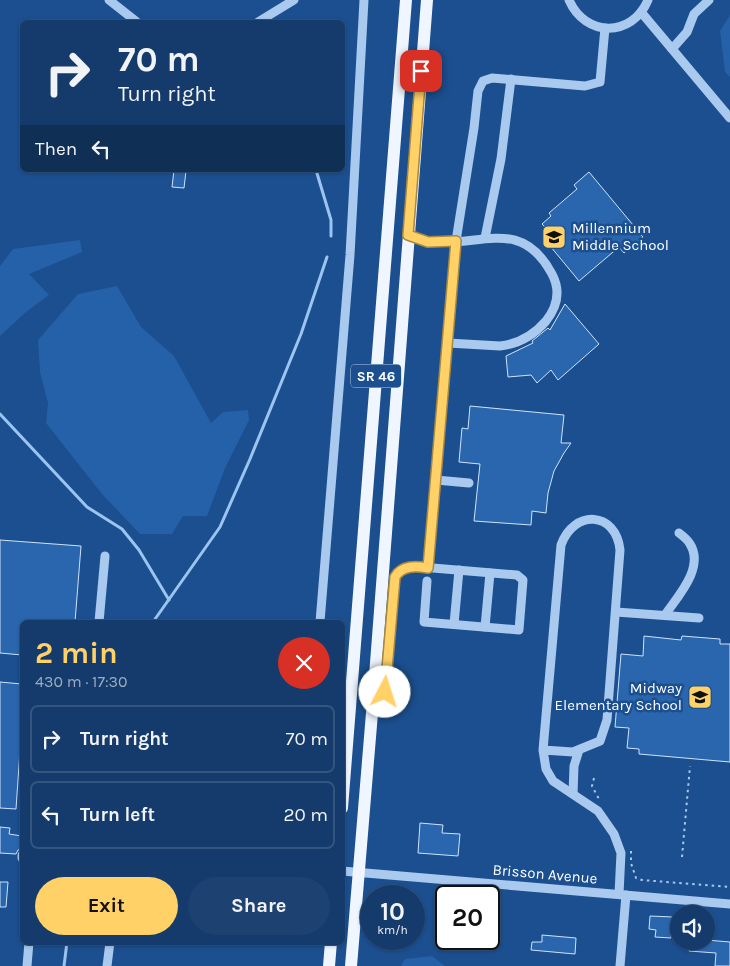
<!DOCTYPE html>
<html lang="en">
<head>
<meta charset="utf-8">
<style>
  :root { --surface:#143b6b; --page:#1d4271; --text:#f1f3f6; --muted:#9dadc1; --line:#33557e; --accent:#ffd166 }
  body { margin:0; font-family:Karla,sans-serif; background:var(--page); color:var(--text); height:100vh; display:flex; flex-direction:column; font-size:19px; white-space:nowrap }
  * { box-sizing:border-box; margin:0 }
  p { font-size:16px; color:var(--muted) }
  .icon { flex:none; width:28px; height:28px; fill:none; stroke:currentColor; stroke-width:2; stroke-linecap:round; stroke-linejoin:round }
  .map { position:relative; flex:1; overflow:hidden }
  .side { position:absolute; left:20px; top:620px; width:325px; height:325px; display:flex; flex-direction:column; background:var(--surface); border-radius:8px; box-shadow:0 1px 4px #0004,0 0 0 1px var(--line) }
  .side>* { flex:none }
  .banner { position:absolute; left:20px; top:20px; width:325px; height:152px; border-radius:8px; box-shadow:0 1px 4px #0004,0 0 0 1px var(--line); background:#143b6b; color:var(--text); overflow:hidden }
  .buttons { position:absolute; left:670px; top:905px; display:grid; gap:10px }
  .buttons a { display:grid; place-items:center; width:45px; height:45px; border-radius:50%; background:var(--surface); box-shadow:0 1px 4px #0004,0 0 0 1px var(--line); font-size:25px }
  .speed { position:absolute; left:360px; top:885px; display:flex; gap:10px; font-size:25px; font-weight:700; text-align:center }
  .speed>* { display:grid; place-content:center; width:65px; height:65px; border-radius:50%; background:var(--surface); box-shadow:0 1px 4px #0004,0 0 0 1px var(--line); line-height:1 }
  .speed small { font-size:12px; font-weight:400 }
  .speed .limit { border:2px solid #111; border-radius:8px; background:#fff; color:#111 }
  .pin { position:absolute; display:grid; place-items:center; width:42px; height:42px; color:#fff; margin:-21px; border-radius:10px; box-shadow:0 2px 8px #0006 }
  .me { position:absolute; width:55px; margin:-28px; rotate:5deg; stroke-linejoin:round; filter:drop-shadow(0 0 4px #0008) }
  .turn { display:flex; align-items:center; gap:18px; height:105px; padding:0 15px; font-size:22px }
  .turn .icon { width:65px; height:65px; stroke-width:2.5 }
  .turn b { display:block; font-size:35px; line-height:42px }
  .then { display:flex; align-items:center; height:48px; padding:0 15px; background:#0003; gap:10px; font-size:19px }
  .round { display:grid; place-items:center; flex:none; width:52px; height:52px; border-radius:26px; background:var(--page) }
  .headline { display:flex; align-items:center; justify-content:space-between; height:85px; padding:0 15px }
  h1 { font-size:30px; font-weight:700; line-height:38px; color:var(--accent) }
  .cta { display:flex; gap:10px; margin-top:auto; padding:10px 15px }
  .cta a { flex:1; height:58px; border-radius:30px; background:var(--accent); color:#111; font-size:20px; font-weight:700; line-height:58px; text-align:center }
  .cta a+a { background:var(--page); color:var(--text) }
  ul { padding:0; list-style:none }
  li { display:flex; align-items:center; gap:15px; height:68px; margin:0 10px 8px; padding:0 5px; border:2px solid var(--line); border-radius:8px }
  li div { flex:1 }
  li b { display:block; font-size:19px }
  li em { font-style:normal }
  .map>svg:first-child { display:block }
</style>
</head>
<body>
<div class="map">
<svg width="730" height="966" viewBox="0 0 730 966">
  <rect width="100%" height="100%" fill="#1b4f8f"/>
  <g fill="#2461a8">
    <path d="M730,15V77L725,72L720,31Z"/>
    <path d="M80,240L82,252L29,274L49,295L26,312L0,336V266L13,249Z"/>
    <path d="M117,286L141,327L174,356L211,423L223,412L248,410L249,420L225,468L207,516H183L172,534H140L102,494L46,423L48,403L40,372L38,340L78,294Z"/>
    <path d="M432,956L445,966H401L405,959Z"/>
  </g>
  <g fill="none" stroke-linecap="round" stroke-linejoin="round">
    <g stroke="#9cc4f0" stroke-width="3">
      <path d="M316,170L331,220V236"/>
      <path d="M0,414L87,507L122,529L139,550L169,600"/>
      <path d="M153,622L220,527L250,459L301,334L327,257"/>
      <path d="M64,966L67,942"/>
    </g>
  </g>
  <g fill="#2a66ad" stroke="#cfe3fa">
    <path d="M174,170L186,171L184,188L172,187Z"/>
    <path d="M589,172L643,237L624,253L619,247L579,281L546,241L552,235L542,224L551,216L549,213L577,189L574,185Z"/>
    <path d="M565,304L599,344L558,380L551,370L537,383L531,375L508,377L506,356L533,343L532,341L548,328L550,330Z"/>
    <path d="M470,406L564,415L561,443H571L564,453L554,471L548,493L546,513L532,511L531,525L474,521L480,464L459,462L462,428L468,429Z"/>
    <path d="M0,540L81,546L75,622H22V655L0,653Z"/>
    <path d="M644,636L681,640L682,636L720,639V644H730V762L639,754V749L627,748L629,728L615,727L621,654L643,656Z"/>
    <path d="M0,682L22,684V721L16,809L0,808Z"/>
    <path d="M420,823L443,825L442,833L460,834L458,856L418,853Z"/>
    <path d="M0,827L10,828L9,834L22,836V849L18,850L16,854L0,853Z"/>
    <path d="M0,882H8L6,907H0Z"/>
    <path d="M650,916L673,917L671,938L655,937L656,930L649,929Z"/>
    <path d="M542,935L576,938L575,954L531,950L532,942H542Z"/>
    <path d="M706,940L730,942V966H715L716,953L689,951L690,941Z"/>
  </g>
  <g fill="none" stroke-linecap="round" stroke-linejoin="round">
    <g stroke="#a9c9ee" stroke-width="2" stroke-dasharray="2.5 4" stroke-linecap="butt">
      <path d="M594,778L592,786L599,799"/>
      <path d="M631,851V863L636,878L642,880L730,887"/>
      <path d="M682,857L690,766"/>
    </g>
    <g stroke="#a9c9ee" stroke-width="9">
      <path d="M109,0L137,22"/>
      <path d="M569,0C585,37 632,38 648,0"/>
      <path d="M641,12L730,118"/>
      <path d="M258,22L294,0"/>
      <path d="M672,49L687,32L694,14L709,0"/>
      <path d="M408,235C415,238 423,241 430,242C480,247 521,216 552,274C561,291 557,307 546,321C534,335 518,344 500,346L448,343"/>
      <path d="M485,238L501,159L511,79"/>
      <path d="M436,480L469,483"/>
      <path d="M428,567L456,241L474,128L478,91L483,81L492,78L585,86L600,82L605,28"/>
      <path d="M616,612L699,618"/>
      <path d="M665,615C677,597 705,568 690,544C688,540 683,536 679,533"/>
      <path d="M99,622L105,556"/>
      <path d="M320,622L350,255L364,0"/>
      <path d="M454,624L459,570"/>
      <path d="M485,627L490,573"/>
      <path d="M374,714L385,692L395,577C401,567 411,567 421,567L517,575L523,580L519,630L424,622L427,581"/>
      <path d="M543,750L573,752L600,741L607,720L620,550C616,511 574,509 561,545L543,750L546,769L553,781L598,811L614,834L621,853L619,894"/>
      <path d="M573,794L574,766L579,750"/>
      <path d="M22,855V858"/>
      <path d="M342,871L730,904"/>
      <path d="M27,966L29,942"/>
      <path d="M107,966L110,942"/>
      <path d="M620,966L626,895"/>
    </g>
    <g stroke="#f0f6ff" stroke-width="12">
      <path d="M342,808L406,0"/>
      <path d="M329,966L331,942"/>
      <path d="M351,966L374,689L427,0"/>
    </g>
  </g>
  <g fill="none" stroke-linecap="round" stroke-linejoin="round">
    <g stroke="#a68842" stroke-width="12">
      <path id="route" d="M385,692L395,577C402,565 416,566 428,568L456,241L428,242L408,235L421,71"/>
    </g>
    <use href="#route" stroke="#ffd166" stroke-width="9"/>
  </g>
  <defs>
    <g id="school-square" transform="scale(1.25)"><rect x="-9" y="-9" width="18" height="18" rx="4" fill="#ffd166" stroke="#1b4f8f"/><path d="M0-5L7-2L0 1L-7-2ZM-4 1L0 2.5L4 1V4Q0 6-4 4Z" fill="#111"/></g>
  </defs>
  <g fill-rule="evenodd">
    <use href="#school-square" x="554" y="237"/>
    <use href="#school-square" x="700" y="697"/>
  </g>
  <g text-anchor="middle" stroke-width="5" stroke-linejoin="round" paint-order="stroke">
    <rect fill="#1b4f8f" stroke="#bbcadd" stroke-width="1" x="351" y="364.5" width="50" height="23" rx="4"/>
    <g font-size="14" font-weight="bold" fill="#fff">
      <text x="376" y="381">SR 46</text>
    </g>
    <g font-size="15" fill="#fff" stroke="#1b4f8f" text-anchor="start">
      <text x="572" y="233">Millennium<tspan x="572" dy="17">Middle School</tspan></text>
      <text x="682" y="693" text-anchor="end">Midway<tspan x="682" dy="17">Elementary School</tspan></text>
    </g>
    <g font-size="15" fill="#fff" stroke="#1b4f8f">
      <text transform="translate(545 874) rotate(5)" y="5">Brisson Avenue</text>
    </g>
  </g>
</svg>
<div class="buttons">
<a><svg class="icon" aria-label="sound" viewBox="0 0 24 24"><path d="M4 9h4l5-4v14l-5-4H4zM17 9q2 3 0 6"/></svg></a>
</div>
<div class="speed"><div>10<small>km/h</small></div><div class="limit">20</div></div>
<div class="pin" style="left:421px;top:71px;background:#d93025"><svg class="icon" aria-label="arrive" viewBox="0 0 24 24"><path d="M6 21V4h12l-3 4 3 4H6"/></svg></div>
<svg class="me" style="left:385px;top:692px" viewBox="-20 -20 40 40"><circle r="19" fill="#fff"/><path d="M0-13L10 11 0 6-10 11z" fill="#ffd166"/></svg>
<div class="banner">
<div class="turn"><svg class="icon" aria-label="right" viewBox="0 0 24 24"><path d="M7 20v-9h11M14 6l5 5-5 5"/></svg><div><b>70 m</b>Turn right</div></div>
<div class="then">Then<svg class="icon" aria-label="left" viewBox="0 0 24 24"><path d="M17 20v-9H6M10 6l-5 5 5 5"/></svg></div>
</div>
<section class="side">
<div class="headline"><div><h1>2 min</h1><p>430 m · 17:30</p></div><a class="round" style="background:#d93025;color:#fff"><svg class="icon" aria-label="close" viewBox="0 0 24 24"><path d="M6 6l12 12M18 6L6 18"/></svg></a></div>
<ul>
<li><svg class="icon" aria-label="right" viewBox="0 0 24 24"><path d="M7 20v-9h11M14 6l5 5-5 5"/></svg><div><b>Turn right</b></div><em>70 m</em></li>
<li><svg class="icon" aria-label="left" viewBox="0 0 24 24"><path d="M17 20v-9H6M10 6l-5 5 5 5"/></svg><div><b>Turn left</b></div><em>20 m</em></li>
</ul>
<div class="cta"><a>Exit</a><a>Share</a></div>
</section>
</div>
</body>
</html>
